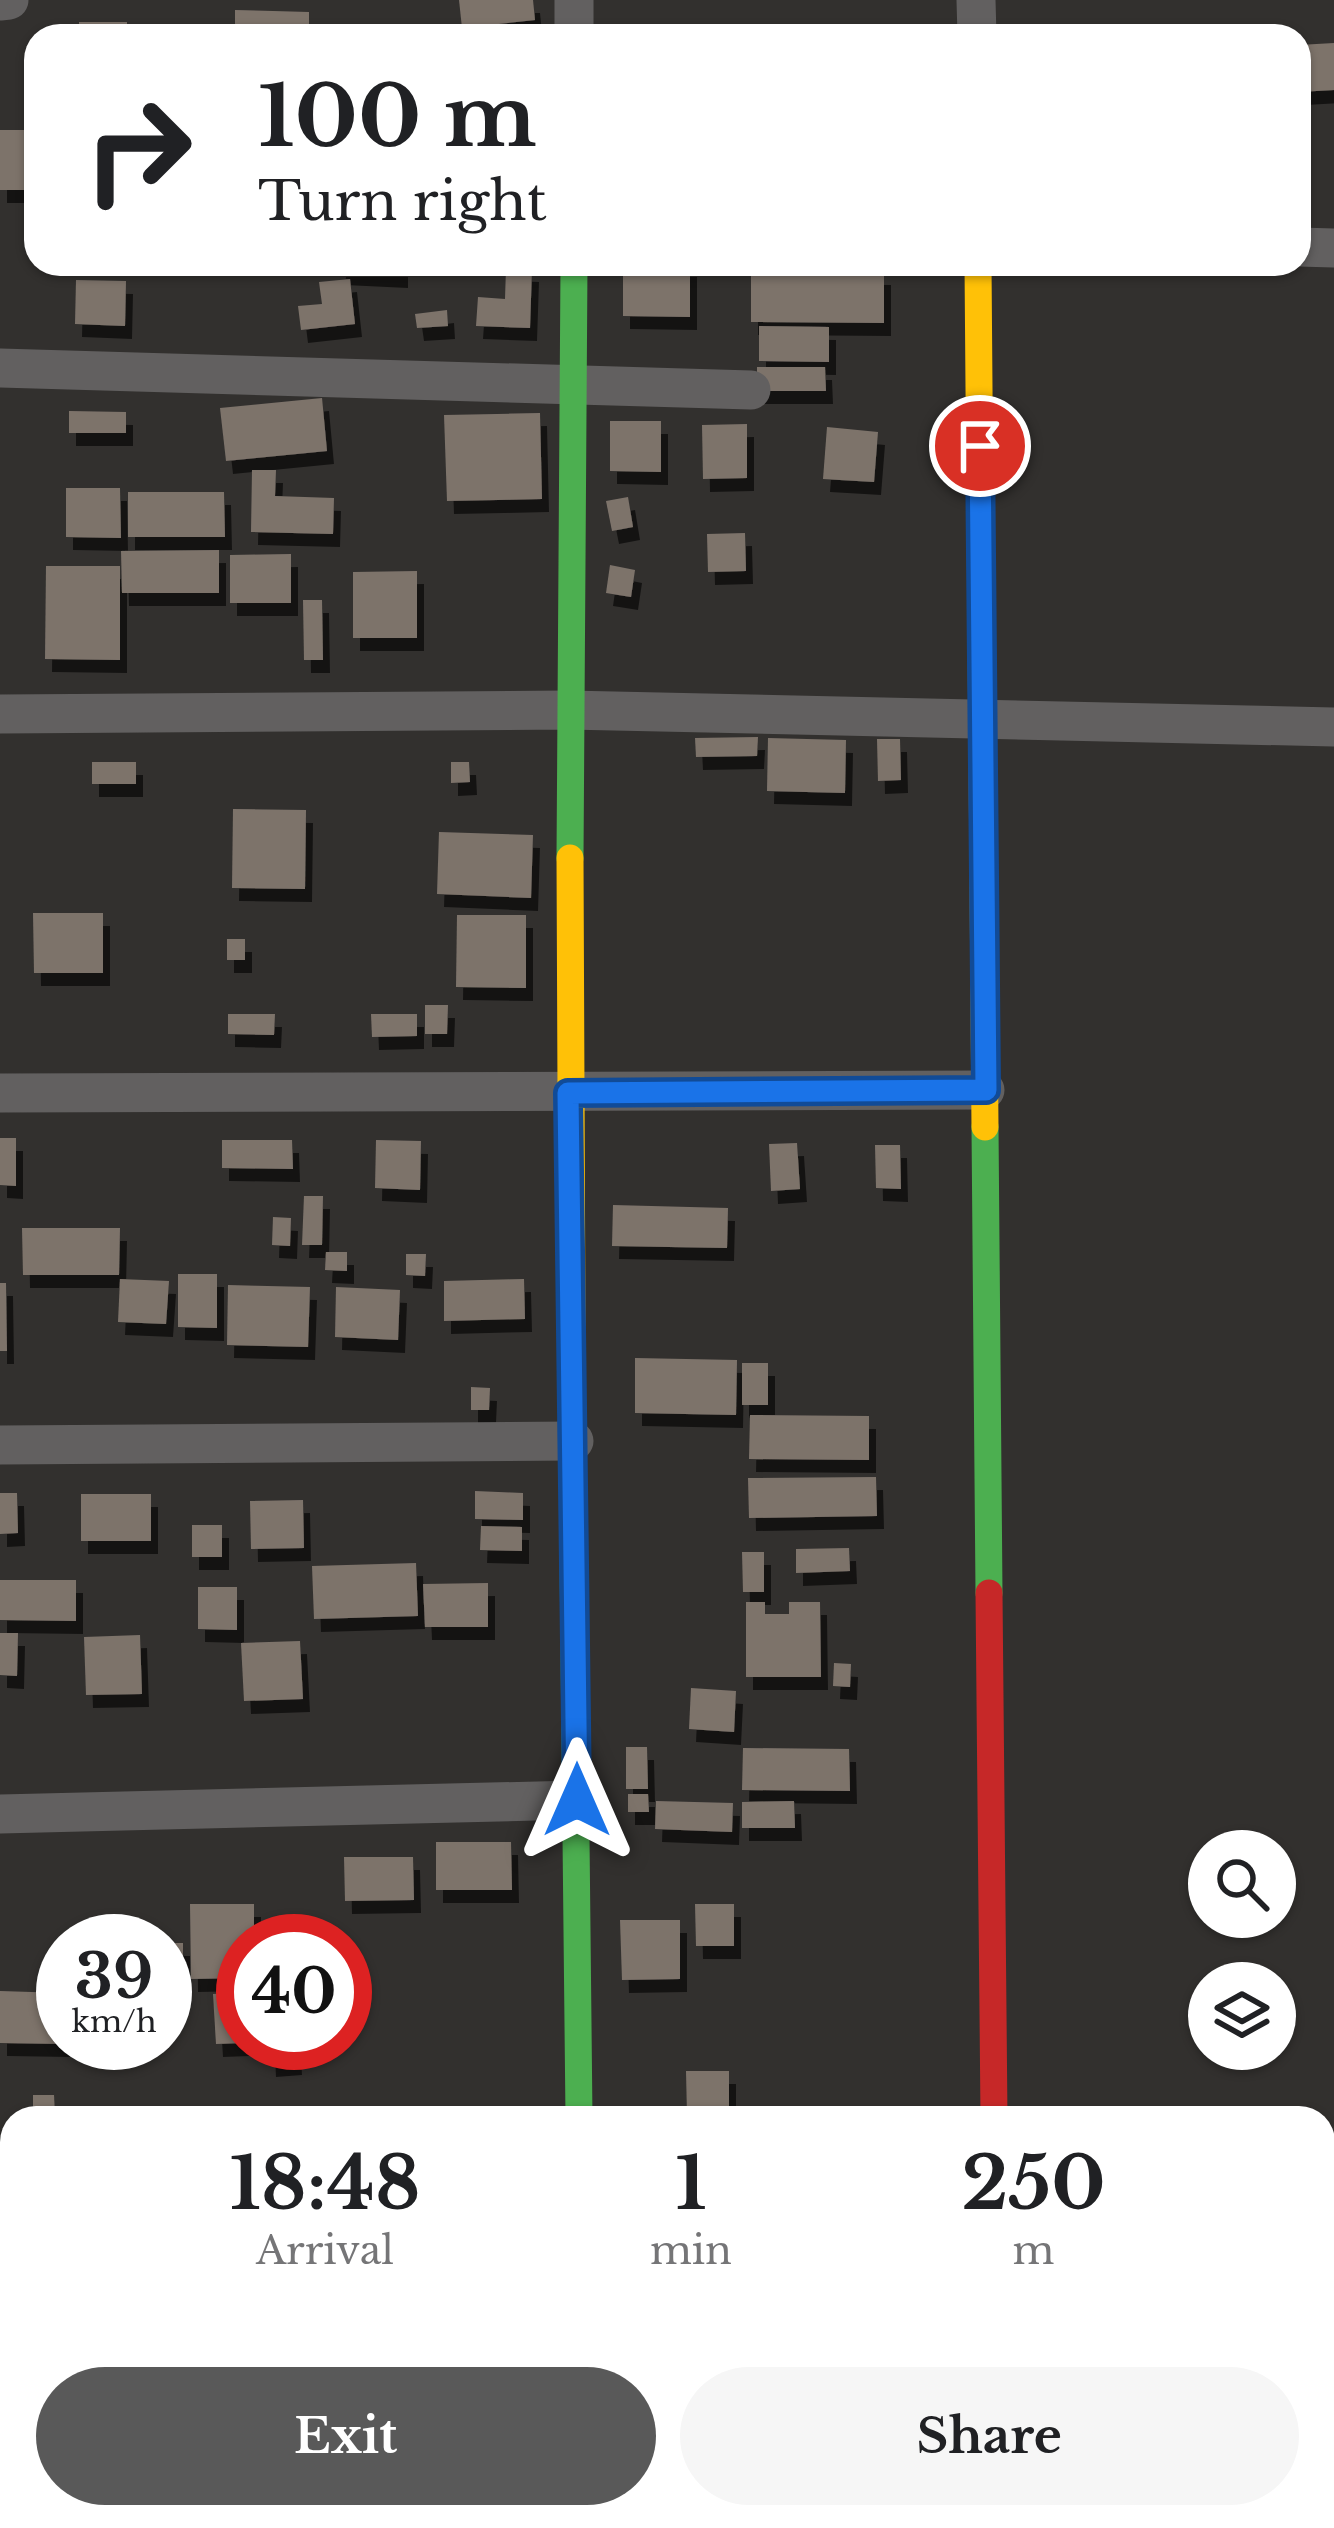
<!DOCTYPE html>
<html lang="en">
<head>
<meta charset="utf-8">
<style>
  :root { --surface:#fff; --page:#f6f6f6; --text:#202124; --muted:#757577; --accent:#595959 }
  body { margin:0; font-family:"Libre Baskerville",serif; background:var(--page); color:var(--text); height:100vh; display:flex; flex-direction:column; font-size:45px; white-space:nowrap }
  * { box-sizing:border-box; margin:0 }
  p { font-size:39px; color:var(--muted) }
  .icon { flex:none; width:66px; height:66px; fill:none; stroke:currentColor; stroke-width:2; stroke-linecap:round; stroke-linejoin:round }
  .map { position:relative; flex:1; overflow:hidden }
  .sheet { position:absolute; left:0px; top:2106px; width:1335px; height:423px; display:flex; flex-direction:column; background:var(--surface); border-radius:36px 36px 0 0; box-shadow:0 3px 9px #0004 }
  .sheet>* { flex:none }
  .hud { position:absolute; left:24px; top:24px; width:1287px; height:252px; border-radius:36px; box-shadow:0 3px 9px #0004; background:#fff; color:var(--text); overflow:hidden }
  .buttons { position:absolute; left:1188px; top:1830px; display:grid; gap:24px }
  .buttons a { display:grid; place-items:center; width:108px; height:108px; border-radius:50%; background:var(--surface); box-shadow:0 3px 9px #0004; font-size:60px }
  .speed { position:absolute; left:36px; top:1914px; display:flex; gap:24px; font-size:60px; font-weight:700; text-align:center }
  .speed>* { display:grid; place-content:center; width:156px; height:156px; border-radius:50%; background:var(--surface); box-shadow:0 3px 9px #0004; line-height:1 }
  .speed small { font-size:30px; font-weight:400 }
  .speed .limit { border:18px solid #d22; background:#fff; color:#111 }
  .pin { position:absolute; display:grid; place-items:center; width:102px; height:102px; color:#fff; margin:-51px; border:6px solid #fff; border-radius:50%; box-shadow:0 3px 12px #0007 }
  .me { position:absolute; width:132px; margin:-66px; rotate:0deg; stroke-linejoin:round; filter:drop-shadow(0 0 9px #0008) }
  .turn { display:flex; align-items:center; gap:42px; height:252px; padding:0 36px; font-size:54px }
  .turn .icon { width:156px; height:156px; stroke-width:2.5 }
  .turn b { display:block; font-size:84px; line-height:102px }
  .eta { display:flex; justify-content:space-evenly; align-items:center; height:204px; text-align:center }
  .eta b { font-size:72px; font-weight:800; line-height:84px }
  .action { display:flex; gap:24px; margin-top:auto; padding:24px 36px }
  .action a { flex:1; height:138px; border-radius:72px; background:var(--accent); color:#fff; font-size:48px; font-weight:800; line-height:138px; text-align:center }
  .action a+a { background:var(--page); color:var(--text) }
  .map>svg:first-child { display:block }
</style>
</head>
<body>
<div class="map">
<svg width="1334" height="2528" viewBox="0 0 1334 2528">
  <defs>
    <filter id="shadow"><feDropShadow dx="7" dy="13" stdDeviation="0" flood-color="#0009"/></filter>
  </defs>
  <rect width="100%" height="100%" fill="#32302e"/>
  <g fill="#7d736b" filter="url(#shadow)">
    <path d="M459,0H533L535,20L462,28Z"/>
    <path d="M235,10L309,12V36H235Z"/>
    <rect x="79" y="22" width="48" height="14"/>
    <path d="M1334,43V90L1299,92V45Z"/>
    <rect x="0" y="130" width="27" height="60"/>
    <path d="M339,264H401V275L338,272Z"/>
    <path d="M623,264H690V317L623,316Z"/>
    <path d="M506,268L532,269L530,328L476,326L478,297L505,299Z"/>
    <path d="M751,271L884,272V323L751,322Z"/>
    <path d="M350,279L355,324L301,330L298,306L322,304L319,282Z"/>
    <path d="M76,280L126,281L125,326L75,324Z"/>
    <path d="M447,310L448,326L417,328L415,314Z"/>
    <path d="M759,326L829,327V362L759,361Z"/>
    <path d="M757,367H825L826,391H757Z"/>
    <path d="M322,398L327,451L226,461L220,408Z"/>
    <path d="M69,411L126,412V433H69Z"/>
    <path d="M540,413L542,499L447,501L444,415Z"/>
    <path d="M610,421H661V472L610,471Z"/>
    <path d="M747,424V478L703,479L702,425Z"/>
    <path d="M827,427L878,432L874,482L823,479Z"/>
    <path d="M252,470H276L275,496L334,498L333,534L251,532Z"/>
    <path d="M66,488H120L121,538L66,537Z"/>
    <path d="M128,492H224L225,537H128Z"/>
    <path d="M628,497L633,527L612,531L606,501Z"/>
    <path d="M745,533L746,571L708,572L707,534Z"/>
    <path d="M219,550V593H122L121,551Z"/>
    <path d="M291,554V603H230V555Z"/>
    <path d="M610,565L635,570L631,597L606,593Z"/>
    <path d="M46,566H120V660L45,659Z"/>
    <path d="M417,571V638H353V572Z"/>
    <path d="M303,600H322L323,660H304Z"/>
    <path d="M758,737L757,756L696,757L695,738Z"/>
    <path d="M768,738L846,740L845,793L767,791Z"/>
    <path d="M877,739H900L901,780L878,781Z"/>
    <rect x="92" y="762" width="44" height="22"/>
    <path d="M451,762H469L470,782L451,783Z"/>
    <path d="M233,809L306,810L305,889L232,888Z"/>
    <path d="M439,832L533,835L531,898L437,894Z"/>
    <path d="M33,913H103V973H34Z"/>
    <path d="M457,915H526V988L456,987Z"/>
    <rect x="227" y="939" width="18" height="21"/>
    <path d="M425,1005H448L447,1034H425Z"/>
    <path d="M228,1014H275L274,1035L228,1034Z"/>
    <path d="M371,1014H417V1036L372,1037Z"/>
    <path d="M0,1138H16V1186L0,1185Z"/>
    <path d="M222,1140H292L293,1169L222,1168Z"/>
    <path d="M376,1140L421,1141L420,1190L375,1188Z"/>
    <path d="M797,1143L800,1189L771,1191L769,1144Z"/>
    <path d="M875,1145H900L901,1189L876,1188Z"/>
    <path d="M304,1196H323L322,1245H302Z"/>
    <path d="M613,1205L728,1208L727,1248L612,1246Z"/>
    <path d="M273,1217L291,1218L290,1246L272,1245Z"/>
    <path d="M22,1228H120L119,1275H23Z"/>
    <path d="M326,1252H347V1271L325,1270Z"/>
    <path d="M406,1254H426L425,1276L406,1275Z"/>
    <path d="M178,1274H217V1328L178,1327Z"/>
    <path d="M120,1279L169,1281L166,1324L118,1322Z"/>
    <path d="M524,1279L525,1319L444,1321V1281Z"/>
    <path d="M0,1283H6L7,1351H0Z"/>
    <path d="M228,1285L310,1287L308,1347L227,1345Z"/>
    <path d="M336,1287L400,1290L398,1340L335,1337Z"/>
    <path d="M635,1358L737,1360L736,1415L635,1413Z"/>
    <rect x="742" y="1363" width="26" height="42"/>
    <path d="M471,1387L490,1388L489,1410H471Z"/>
    <path d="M750,1415L869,1416V1460L749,1459Z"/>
    <path d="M876,1477L877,1516L749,1518L748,1478Z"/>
    <path d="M475,1491L523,1493V1520L475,1519Z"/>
    <path d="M0,1493H17L18,1533L0,1534Z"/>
    <rect x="81" y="1494" width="70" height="47"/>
    <path d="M303,1500L304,1548L251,1549L250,1501Z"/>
    <rect x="192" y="1525" width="30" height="32"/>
    <path d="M481,1526L522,1527V1551L480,1550Z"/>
    <path d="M849,1548L850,1571L796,1573V1549Z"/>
    <path d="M742,1552H764V1592H743Z"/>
    <path d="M416,1563L418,1616L314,1619L312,1566Z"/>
    <path d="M0,1580H76V1621L0,1620Z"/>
    <path d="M488,1583V1627H425L423,1584Z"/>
    <path d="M198,1587H237V1630L198,1629Z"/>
    <path d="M746,1602H765V1614H789V1602H820L821,1677H746Z"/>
    <path d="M0,1633H18L17,1676L0,1675Z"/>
    <path d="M140,1635L142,1694L86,1695L84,1637Z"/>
    <path d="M300,1641L303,1699L244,1701L241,1643Z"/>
    <path d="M834,1663L851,1664L850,1687L833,1686Z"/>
    <path d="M691,1688L736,1691L734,1732L689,1729Z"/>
    <path d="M626,1747H647L648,1789H626Z"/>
    <path d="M743,1748L849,1749L850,1791L742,1790Z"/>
    <path d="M628,1794H648L649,1812H628Z"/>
    <path d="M656,1801L733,1803L732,1832L655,1829Z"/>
    <path d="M794,1801L795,1828H742V1802Z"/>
    <path d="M436,1842H511L512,1890H436Z"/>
    <path d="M344,1857H413L414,1900L345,1901Z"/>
    <path d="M190,1904H254V1941H243V1978L191,1979Z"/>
    <path d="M695,1904H734V1946H696Z"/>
    <path d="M620,1920H680V1979L622,1980Z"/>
    <rect x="165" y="1943" width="18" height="39"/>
    <path d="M0,1991L63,1993V2044L0,2043Z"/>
    <path d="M243,1992V2043L216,2044L213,1994Z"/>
    <path d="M268,2043H294L295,2062L269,2064Z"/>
    <path d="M686,2071H729V2114L687,2115Z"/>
    <path d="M33,2095H54L55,2114H33Z"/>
    <rect x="0" y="2200" width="12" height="38"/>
  </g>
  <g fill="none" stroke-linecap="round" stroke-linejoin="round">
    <g stroke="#626060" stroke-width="39">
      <path d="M976,0L977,36"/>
      <path d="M0,1L9,0"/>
      <path d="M574,36V0"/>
      <path d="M1299,247L1334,248"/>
      <path d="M0,368L751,390"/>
      <path d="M0,714L568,710L1334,727"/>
      <path d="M0,1093L985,1090"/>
      <path d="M0,1445L574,1441"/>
      <path d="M0,1814L577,1800"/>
      <path d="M0,2163L12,2164"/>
      <path d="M997,2517V2528"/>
    </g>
    <g stroke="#4caf50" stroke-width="27">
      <path d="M570,858L574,264"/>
      <path d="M985,1127L989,1593"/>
      <path d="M573,1556L579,2118"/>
    </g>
    <g stroke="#ffc107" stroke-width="27">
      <path d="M978,264L985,1127"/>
      <path d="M570,858L573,1556"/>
    </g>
    <path stroke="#c62828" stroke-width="27" d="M989,1593L994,2118"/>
  </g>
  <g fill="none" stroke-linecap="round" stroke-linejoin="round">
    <g stroke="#114b97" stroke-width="30">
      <path id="route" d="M577,1800L568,1093L986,1090L980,446"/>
    </g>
    <use href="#route" stroke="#1a73e8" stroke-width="21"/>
  </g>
</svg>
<div class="buttons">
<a><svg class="icon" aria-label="search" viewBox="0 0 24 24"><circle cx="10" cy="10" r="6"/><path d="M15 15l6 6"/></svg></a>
<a><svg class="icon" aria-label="layers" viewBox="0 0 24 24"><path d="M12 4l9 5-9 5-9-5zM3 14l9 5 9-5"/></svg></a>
</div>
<div class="speed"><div>39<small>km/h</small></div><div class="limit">40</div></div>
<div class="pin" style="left:980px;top:446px;background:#d93025"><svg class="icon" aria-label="arrive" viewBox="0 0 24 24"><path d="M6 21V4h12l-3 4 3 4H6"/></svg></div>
<svg class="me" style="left:577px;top:1800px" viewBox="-20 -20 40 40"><path d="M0-17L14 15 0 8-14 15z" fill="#1a73e8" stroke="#fff" stroke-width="4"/></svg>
<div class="hud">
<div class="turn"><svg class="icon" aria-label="right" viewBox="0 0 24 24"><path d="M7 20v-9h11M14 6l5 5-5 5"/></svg><div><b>100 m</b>Turn right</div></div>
</div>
<section class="sheet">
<div class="eta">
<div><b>18:48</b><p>Arrival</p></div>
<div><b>1</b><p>min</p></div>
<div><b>250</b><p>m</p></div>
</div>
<div class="action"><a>Exit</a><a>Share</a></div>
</section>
</div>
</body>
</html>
